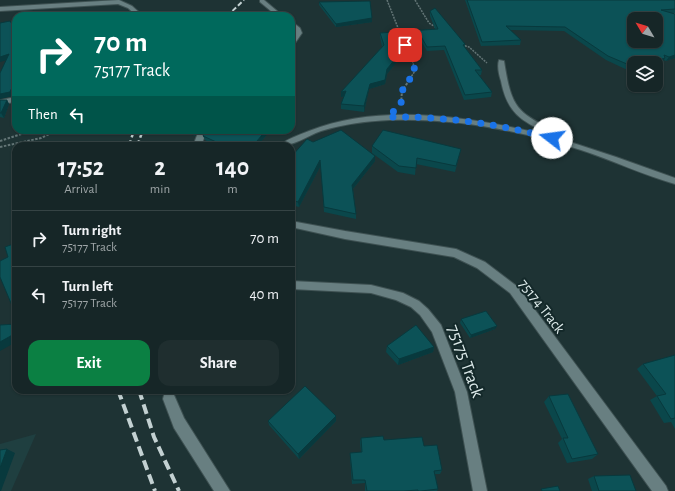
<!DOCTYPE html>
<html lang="en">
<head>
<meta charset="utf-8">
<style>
  :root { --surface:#162627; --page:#1f2e2f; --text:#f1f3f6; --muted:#9ea5a7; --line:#354344; --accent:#0b8043 }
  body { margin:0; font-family:"Alegreya Sans",sans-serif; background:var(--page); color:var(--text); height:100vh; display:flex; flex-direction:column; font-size:15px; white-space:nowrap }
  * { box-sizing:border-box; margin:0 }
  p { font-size:13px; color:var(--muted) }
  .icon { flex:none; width:22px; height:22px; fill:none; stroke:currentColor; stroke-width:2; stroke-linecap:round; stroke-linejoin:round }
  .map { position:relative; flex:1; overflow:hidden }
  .sheet { position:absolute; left:12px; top:142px; width:283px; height:252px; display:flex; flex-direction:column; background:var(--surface); border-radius:12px; box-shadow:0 1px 3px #0004,0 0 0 1px var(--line) }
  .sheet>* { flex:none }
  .guide { position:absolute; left:12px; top:12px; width:283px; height:122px; border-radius:12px; box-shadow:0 1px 3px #0004,0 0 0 1px var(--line); background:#00695c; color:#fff; overflow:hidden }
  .needle { width:26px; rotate:308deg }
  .fabs { position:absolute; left:627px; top:12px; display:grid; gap:8px }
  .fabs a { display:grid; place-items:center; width:36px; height:36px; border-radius:8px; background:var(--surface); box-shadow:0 1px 3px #0004,0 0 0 1px var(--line); font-size:20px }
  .pin { position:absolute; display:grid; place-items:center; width:34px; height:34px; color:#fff; margin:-17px; border-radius:8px; box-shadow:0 2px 6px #0006 }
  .me { position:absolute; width:44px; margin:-22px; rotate:285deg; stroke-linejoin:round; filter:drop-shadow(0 0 3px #0008) }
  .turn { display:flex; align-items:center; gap:14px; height:84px; padding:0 16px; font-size:18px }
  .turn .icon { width:52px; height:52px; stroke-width:2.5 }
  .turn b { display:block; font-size:28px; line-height:34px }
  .then { display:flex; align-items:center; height:38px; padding:0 16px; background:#0003; gap:8px; font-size:15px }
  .eta { display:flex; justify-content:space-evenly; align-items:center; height:68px; text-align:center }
  .eta b { font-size:24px; font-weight:700; line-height:28px }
  .button { display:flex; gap:8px; margin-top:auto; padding:8px 16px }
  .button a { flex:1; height:46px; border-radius:12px; background:var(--accent); color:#fff; font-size:16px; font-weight:700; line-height:46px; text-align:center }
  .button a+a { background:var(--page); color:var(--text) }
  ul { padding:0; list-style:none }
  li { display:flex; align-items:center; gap:12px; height:56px; padding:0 16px; border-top:1px solid var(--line) }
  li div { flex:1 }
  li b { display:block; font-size:15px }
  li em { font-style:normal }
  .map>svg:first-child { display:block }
</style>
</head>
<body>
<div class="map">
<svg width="675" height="491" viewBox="0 0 675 491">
  <rect width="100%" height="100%" fill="#1e3334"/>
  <path fill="#1f3f40" d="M36,434L11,491H0V444Z"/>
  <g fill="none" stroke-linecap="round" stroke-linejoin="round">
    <g stroke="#3e5152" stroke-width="2">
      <g id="street">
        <path d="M119,0L132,6L143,16H137L128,8L118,4L0,11V7Z"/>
        <path d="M260,0H264L283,16H277L260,2Z"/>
        <path d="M291,21L300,28L302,33L293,46L291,47V40L296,33L295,30L291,26Z"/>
        <path d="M499,60L504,61C512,111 517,112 561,134L562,136L558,138L616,157L675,178V184C643,175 612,160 581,150C519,130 455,118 390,120C367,121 344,124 321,131C307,136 294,146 279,146C286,139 299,135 309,131C384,101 478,118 555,137C525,122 508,117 501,81C499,75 497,66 499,60Z"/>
        <path d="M16,97V102L0,104V100Z"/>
        <path d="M199,130H207L201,146H193Z"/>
        <path d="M291,221L345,231L456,249L485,262L518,287L666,486L668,491H652L510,293L477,268L454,257L345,239L291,227Z"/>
        <path d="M291,281L371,285L403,293L419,301L428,309L441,325L467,392L487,491H473L455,392L432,332L420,315L411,307L396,300L371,293L291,289Z"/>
        <path d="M169,393L174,395L184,418L230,491H214L174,428L163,399L164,395Z"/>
      </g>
    </g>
    <g stroke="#637576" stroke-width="1.5" stroke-dasharray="2 1" stroke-linecap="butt">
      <path d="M387,0L400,33"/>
      <path d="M415,0L429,23L437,28"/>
      <path d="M670,12L675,14"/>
      <path d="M462,45L469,47L487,63"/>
      <path d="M406,47L412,59L415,71L409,80"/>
    </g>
    <g stroke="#637576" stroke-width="2" stroke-dasharray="2.5 1.5" stroke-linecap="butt">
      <path d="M401,104L402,91L410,79"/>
      <path d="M0,141L34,130"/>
      <path d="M0,147L41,138L58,130"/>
    </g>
    <use href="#street" fill="#687f81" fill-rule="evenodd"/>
    <path stroke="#c3d1d2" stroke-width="2" stroke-dasharray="5 2.5" stroke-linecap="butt" d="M227,16L244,0"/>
    <g stroke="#c3d1d2" stroke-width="2.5" stroke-dasharray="6 3" stroke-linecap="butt">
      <path d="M129,146L134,130"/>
      <path d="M137,146L143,130"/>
    </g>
    <g stroke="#c3d1d2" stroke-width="4" stroke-dasharray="10 5" stroke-linecap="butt">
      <path d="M118,390L155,491"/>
      <path d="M139,390L154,437L179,491"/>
    </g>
  </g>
  <g fill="#0a474b">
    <path d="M465,0H675V13H670L675,14V58L666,61L664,60L663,62L634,63V73L606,60L564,31L510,30L521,40L520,45L481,46Z"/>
    <path d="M319,2L372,22L336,27L319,5Z"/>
    <path d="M430,11L465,44V47L482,70L481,75H479L492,92L491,97L464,100L444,50L427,51L418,36L387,74L385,84L369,89L364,112L341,109V104L344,96L341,97V92L382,47L380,37V33L435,29L430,16Z"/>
    <path d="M0,100H7L9,104L4,118L0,117Z"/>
    <path d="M182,130H198L195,136Z"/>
    <path d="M206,130H271L257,146H216L205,140L203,136Z"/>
    <path d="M313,142L375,156V161L353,189L356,214V219L324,212L321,165L299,207L291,205V157Z"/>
    <path d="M372,146L461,149L455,172L416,164L415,175L398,172L372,153Z"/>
    <path d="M461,319L495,329L470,338L460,323Z"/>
    <path d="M387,346L434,347L433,352L398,365L386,352Z"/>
    <path d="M675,355V429L671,422L664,423L650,400L657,396L637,369L643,364Z"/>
    <path d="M549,396L598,454L592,459L567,463L558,443L562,439L544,402Z"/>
    <path d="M268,421H336L299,459L269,425Z"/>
    <path d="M361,438L384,440L424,446L442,470L440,474H435L438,489L437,491H365V483L352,484L350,457V453L361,452L360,442Z"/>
    <path d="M594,476L636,491H592L588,479Z"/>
  </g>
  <g fill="#08393d">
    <path d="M372,18V22L336,27V24Z"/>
    <path d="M418,31V36L387,74L385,84L369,89L364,112V106L370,84L387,69Z"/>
    <path d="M9,54L11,59L0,62V57Z"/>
    <path d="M675,55V58L666,61L669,57Z"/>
    <path d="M665,58L663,62L656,65V63H651Z"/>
    <path d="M16,78V89L13,96L0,99V94Z"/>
    <path d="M346,91V96L341,97V92Z"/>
    <path d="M294,98V103L291,106V101Z"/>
    <path d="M7,100L9,104L4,118L1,113Z"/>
    <path d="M195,130H198L195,136L194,132Z"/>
    <path d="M266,130H271L257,146H253Z"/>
    <path d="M375,156V161L352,190V185Z"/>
    <path d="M320,160L321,165L299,207L298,202Z"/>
    <path d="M497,326L495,329L470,338L471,335Z"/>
    <path d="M16,333V342L0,351V342Z"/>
    <path d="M434,347L433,352L398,365L399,359Z"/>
    <path d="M336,416V421L299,459L298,454Z"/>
    <path d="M7,449L15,453L1,491H0V468Z"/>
  </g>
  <g fill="#0c5257" stroke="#08393d" fill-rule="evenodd">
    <path d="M467,0H675V9L661,10L675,14V55L669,57L664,55L665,58L651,63H634V67L608,56L565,27L506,26L521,40L482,42ZM634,19H656V41H634Z"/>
    <path d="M370,1L372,18L336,24L319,2Z"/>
    <path d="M435,8L465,44L463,45L482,70H475L492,92L465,95L445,46L427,47L418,31L387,69L385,80L370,84L364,106L341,104L346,91L341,92L384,45L380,33L438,29L430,11Z"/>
    <path d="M10,21L16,30V78L10,92L0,94V73L9,54L0,57V23Z"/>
    <path d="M291,97L294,98L291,101Z"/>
    <path d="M0,100H7L1,113H0Z"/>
    <path d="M206,130H266L253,146H212L223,145L203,136Z"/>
    <path d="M341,130L375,156L352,185L356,214L324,207L320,160L298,202L291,200V157L307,139L313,142Z"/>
    <path d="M383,130L461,149L456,166L417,158L416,168L399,166L372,146Z"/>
    <path d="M16,243V315L0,277V261L8,257L5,247Z"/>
    <path d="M486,311L497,326L471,335L461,319Z"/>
    <path d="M16,324V333L0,342V325Z"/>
    <path d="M416,325L434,347L399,359L387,346Z"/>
    <path d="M675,355V418L671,419L657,396L666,394L643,364Z"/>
    <path d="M305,386L336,416L298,454L268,421Z"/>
    <path d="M568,394L598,454L572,459L563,438H568L549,396Z"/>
    <path d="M383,436L384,440L422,437L424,446L437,445L442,470L434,471L438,489L421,491H418V490L404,491H367L365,480H353L350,453L362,452L361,438Z"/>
    <path d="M7,449L0,468V450Z"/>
    <path d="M630,475L636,491H599L594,476Z"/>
    <path d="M558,486L560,491H542L541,489Z"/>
  </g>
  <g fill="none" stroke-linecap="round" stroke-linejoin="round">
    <path stroke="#1a73e8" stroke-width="7" stroke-dasharray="0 12.6" d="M405,45L412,60L415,71L402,91L401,104L388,117C444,116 498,124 552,138"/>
  </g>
  <g text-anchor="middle" stroke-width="4" stroke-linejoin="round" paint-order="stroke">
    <g font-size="15" fill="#dfecec" stroke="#14292a">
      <text transform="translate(542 306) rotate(52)" y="5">75174 Track</text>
    </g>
    <g font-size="18" fill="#dfecec" stroke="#14292a">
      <text transform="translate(466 361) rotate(70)" y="6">75175 Track</text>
    </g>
  </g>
</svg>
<div class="fabs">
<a><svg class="needle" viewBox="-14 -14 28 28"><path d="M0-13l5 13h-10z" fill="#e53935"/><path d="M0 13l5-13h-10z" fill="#9ea5a7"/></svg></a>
<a><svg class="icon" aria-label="layers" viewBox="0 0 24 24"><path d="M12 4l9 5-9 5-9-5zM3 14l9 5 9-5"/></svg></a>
</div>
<div class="pin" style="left:405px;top:45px;background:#d93025"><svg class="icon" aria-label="arrive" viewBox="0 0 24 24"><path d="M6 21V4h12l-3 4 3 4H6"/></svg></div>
<svg class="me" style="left:552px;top:138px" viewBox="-20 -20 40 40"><circle r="19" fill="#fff"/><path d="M0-13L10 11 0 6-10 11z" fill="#1a73e8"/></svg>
<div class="guide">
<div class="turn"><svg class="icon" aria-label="right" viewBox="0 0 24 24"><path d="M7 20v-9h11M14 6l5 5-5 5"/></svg><div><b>70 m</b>75177 Track</div></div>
<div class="then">Then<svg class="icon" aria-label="left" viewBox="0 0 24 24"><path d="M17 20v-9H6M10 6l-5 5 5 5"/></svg></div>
</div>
<section class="sheet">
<div class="eta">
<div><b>17:52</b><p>Arrival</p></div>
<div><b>2</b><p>min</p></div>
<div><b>140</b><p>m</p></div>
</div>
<ul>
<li><svg class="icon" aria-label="right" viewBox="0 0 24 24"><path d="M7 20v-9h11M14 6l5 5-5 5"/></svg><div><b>Turn right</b><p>75177 Track</p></div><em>70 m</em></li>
<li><svg class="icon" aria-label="left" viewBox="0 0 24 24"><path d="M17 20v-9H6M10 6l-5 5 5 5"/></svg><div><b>Turn left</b><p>75177 Track</p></div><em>40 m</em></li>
</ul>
<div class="button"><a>Exit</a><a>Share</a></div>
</section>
</div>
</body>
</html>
